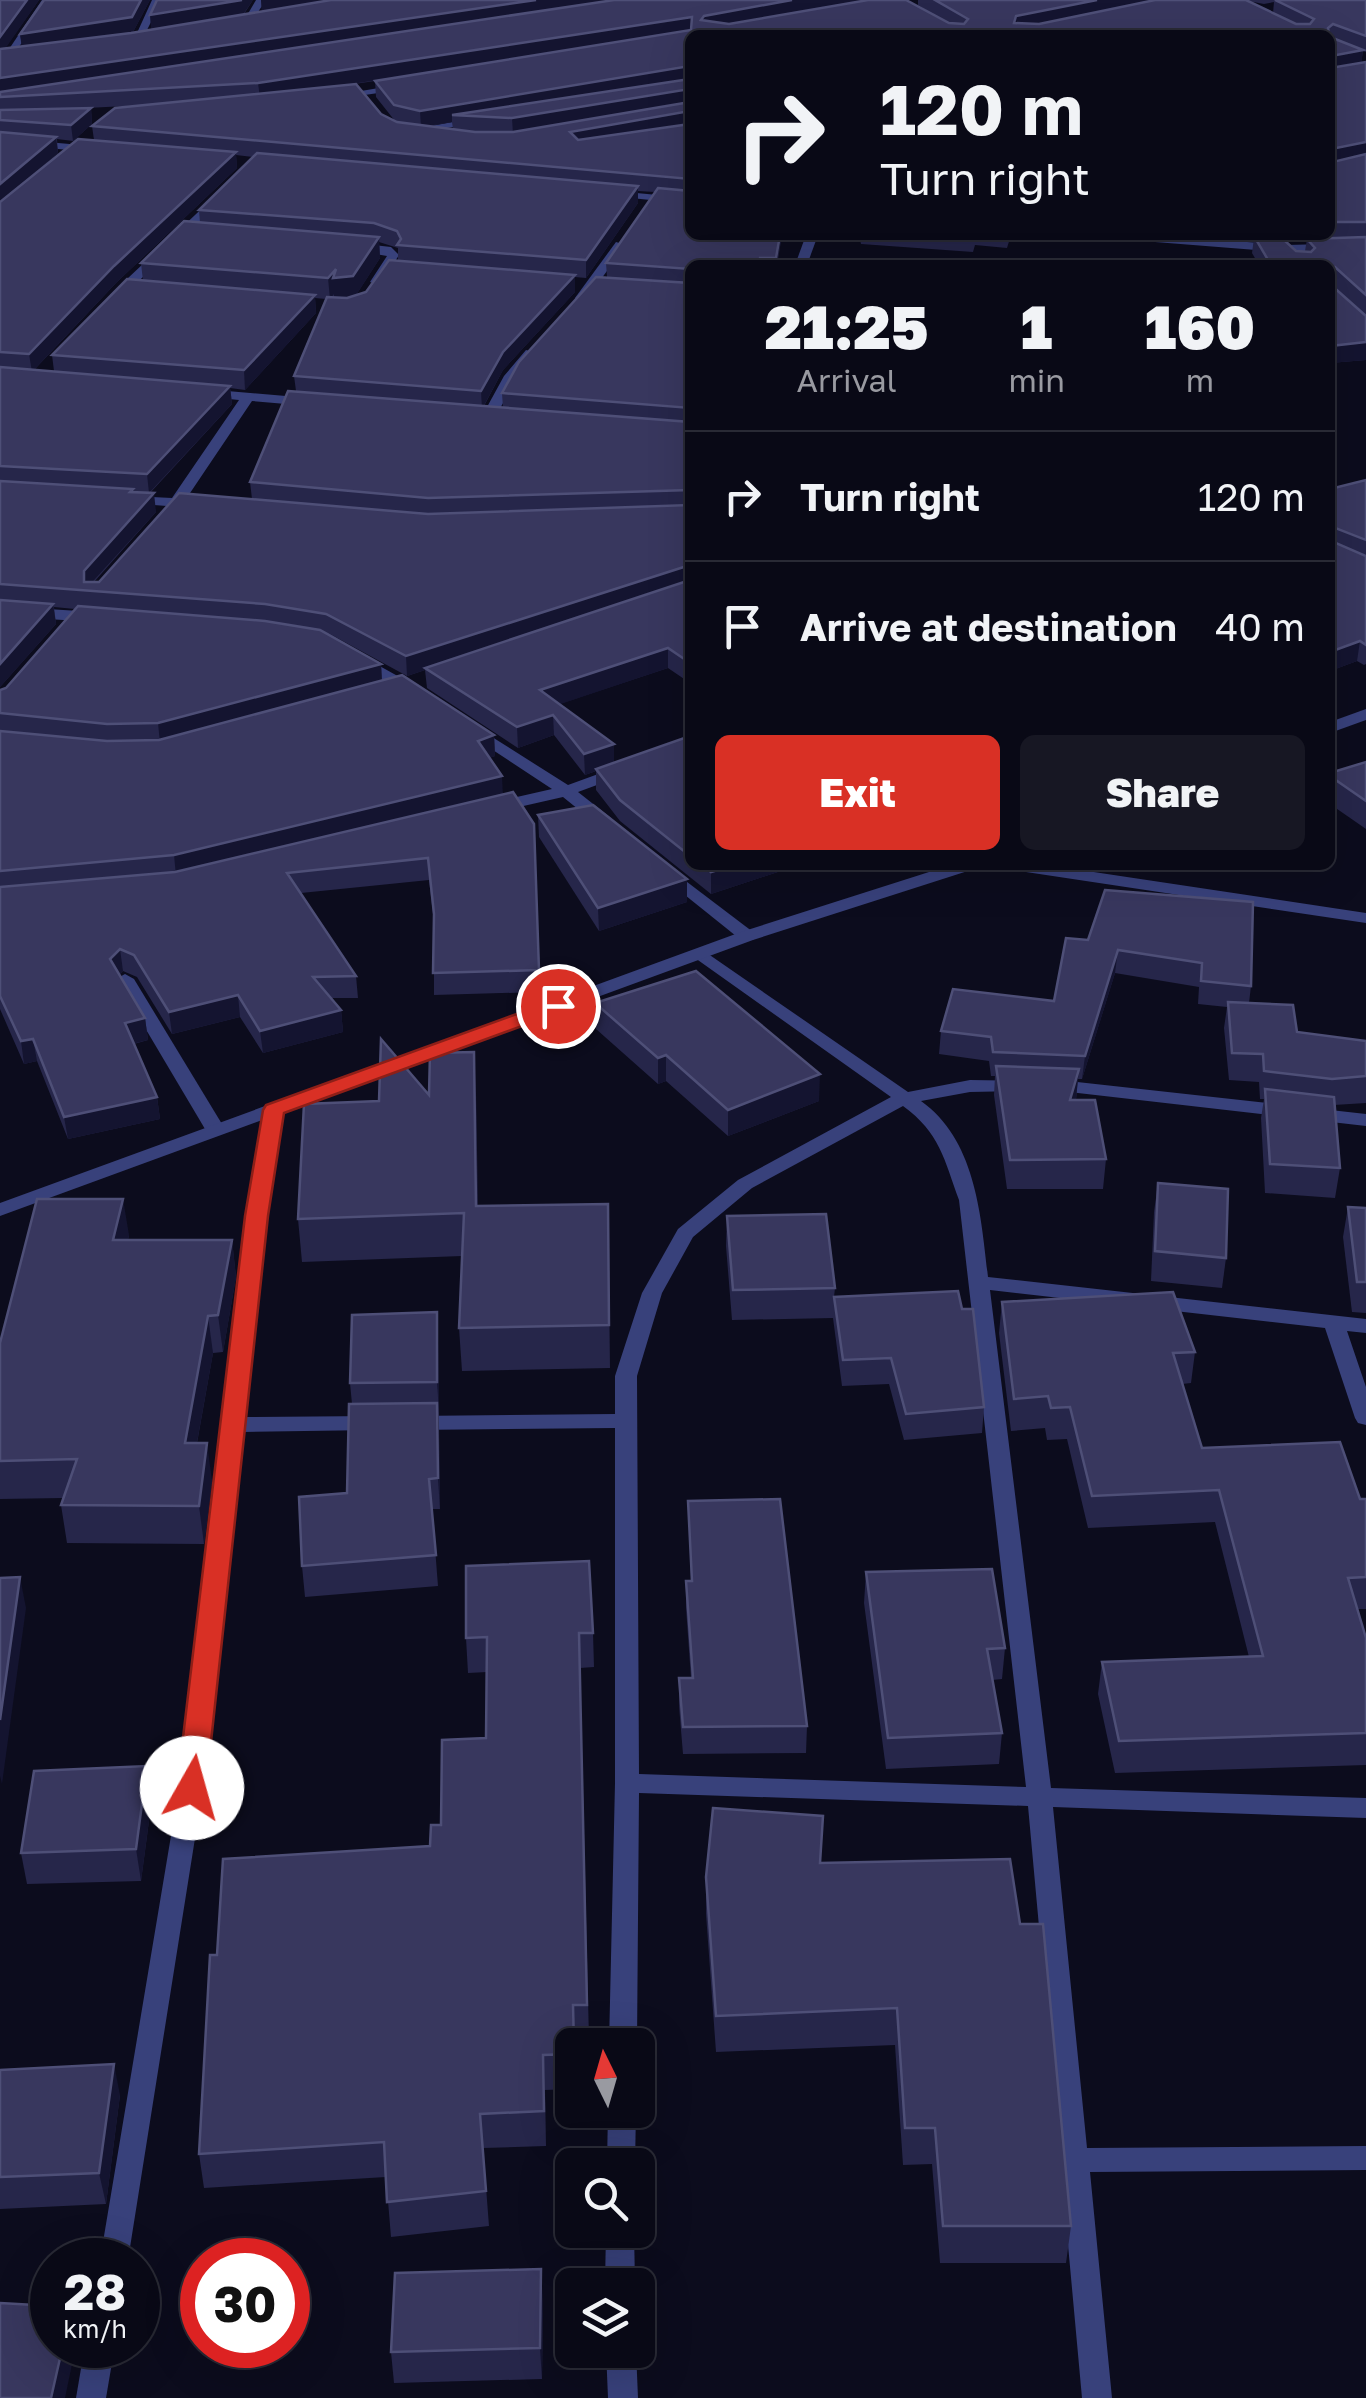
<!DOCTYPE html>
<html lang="en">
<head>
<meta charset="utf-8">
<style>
  :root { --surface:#090916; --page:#171723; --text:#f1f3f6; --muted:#999aa1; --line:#292a35; --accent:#d93025 }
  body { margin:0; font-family:"Golos Text",sans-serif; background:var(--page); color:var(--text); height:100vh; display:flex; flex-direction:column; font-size:38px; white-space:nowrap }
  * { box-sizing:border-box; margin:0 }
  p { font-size:32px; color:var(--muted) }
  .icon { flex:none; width:55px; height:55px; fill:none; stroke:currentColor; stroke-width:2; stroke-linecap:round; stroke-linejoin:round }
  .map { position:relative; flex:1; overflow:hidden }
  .details { position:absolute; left:685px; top:260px; width:650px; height:610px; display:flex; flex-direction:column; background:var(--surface); border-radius:15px; box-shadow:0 10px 40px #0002,0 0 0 2px var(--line) }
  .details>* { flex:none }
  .banner { position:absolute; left:685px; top:30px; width:650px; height:210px; border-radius:15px; box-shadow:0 10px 40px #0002,0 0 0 2px var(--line); background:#090916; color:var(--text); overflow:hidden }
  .needle { width:65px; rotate:355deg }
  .fabs { position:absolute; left:555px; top:2028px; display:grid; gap:20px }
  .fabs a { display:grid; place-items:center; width:100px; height:100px; border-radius:15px; background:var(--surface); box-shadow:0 10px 40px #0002,0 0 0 2px var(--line); font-size:50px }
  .speed { position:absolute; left:30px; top:2238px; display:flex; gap:20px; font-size:50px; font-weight:700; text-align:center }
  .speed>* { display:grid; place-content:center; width:130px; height:130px; border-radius:50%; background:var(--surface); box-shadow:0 10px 40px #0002,0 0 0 2px var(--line); line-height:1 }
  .speed small { font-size:25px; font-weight:400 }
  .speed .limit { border:15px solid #d22; background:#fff; color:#111 }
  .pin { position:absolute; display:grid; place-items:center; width:85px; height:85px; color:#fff; margin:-42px; border:5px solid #fff; border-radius:50%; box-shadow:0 2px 10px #0007 }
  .me { position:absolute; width:110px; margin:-55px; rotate:7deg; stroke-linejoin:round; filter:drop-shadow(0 0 8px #0008) }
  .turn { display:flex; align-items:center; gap:35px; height:210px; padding:0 30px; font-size:45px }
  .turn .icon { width:130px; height:130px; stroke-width:2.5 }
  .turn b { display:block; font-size:70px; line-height:85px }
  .eta { display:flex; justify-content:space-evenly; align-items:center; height:170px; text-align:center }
  .eta b { font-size:60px; font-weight:800; line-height:70px }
  .button { display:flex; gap:20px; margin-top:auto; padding:20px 30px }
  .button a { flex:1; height:115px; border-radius:15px; background:var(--accent); color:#fff; font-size:40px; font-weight:800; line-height:115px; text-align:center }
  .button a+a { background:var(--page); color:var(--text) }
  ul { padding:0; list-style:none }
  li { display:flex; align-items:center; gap:30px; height:130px; padding:0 30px; border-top:2px solid var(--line) }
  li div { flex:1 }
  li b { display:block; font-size:38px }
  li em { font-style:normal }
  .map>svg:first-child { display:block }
</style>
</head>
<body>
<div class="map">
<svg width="1366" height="2398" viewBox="0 0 1366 2398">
  <rect width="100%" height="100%" fill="#0c0c1d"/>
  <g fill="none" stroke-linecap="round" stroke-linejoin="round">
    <path fill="#38417b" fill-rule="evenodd" d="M125,974L134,979L225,1129L222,1133L215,1135L205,1129L116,979Z"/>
    <g fill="#38417b" fill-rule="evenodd">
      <path d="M42,0H52L9,61H1Z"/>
      <path d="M152,0H162L141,42L132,44Z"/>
      <path d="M256,0H266L250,24H242Z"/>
      <path d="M402,84L406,85V89L337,99L332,96Z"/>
      <path d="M480,117L485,120L484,122L410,134L404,131Z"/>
      <path d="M212,199L222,201L118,301H110V295Z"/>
      <path d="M806,235H818L807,265H795Z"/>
      <path d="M616,242L626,245L585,301H577L575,298Z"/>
      <path d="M356,243L391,247L399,255L380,285L370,282L387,256L352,250L350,247Z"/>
      <path d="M1366,243V251L1286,253L1280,249L1286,245Z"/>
      <path d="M526,350L537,353L517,378L493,421H483L481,418L504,376Z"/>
      <path d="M204,389L309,398L316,402L309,406L252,401L186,499L203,501V507H180L172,513L167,512V506L127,503V497L132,496L172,498L239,400L199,396V390Z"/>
      <path d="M0,606L95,612L103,617L95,622L0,616Z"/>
      <path d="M358,654L421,689L423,692L415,697L409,695L353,662L350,659Z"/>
      <path d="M473,725L568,785L612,769H624V775L578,792L611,818V826H599L563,797L497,812L491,811V803L552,789L467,733V727Z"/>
      <path d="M1003,865H1047L1366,913V923L1012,870Z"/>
      <path d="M666,866L753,932L756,936L753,940H741L660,875L657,871Z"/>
      <path d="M701,949L908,1092L970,1080L1028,1081L1031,1085L1021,1091L970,1092L921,1101C976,1140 981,1216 988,1277L1366,1319V1333L1347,1331L1366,1387V1425L1358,1423L1355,1418L1325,1328L990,1290L1051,1788L1366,1798V1818L1053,1807L1087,2148L1366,2146V2170L1090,2172L1112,2398H1082L1028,1806L639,1793L637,2045H609L615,1783V1428L412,1430L404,1428L401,1423L404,1418L412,1416L615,1414V1376L642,1293L678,1229L738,1180L891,1097L695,958L692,954ZM903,1106C940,1133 944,1159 959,1200L1026,1787L639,1774L637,1376L662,1293L693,1237L752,1188Z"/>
      <path d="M1050,1079L1366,1114V1126L1043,1089L1040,1085Z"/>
      <path d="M274,1104L284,1110L267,1216L245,1417L373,1416L381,1418L384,1423L381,1428L373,1430L243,1432L203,1788L128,2260H100L179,1788L247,1216L264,1110Z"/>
      <path d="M608,2110H636L635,2165H607Z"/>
      <path d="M606,2230H634L635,2285H605Z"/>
      <path d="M85,2345H115L106,2398H76Z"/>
      <path d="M606,2350H636L638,2398H608Z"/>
    </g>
    <g fill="#38417b" fill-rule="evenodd">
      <path d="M0,138L93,146L99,149L93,152L0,144Z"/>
      <path d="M615,191L690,198V204L611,196V192Z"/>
      <path d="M1111,235H1160L1286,245L1309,265H1296L1283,252L1117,239Z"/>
      <path d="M1366,709V720L1330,733V722Z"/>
      <path d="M951,865H977L974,869L753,940L0,1216V1203L741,932Z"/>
    </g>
  </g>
  <g fill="#26264a" fill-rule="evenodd">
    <path d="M0,0H39L5,48L22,46L20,34L44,0H150L133,32L151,29L253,0L244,14L262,11L261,0L939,18L918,5V0H1366V52L1363,51L1361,63L1366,62V315L1331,284L1366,316V360L1330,363V265H1259L1252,253L1254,238H1242L1241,235H1330V35H690V235H782L777,265H690V683L668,668L559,704L614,744V762L690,736V865H799L711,894L620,821L596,790V771L585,775L554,735L518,748L427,688L425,670L407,676L328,633L381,664L382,680L494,735L495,756L489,758L503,794L534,824L539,992L434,995V923L429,880L301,893L356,976L358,998H331L341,1010L343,1032L263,1053L240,1017L172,1034L137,977L123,971L119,975L145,1018L148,1040L134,1044L157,1097L160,1119L68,1139L37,1061L24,1064L0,1009V690L6,688L75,609L54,607L56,624L0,687ZM1248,1L1264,4L1274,2L1273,13ZM415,75L375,81L376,97L395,121L381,114L341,86ZM145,105L92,126L94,140L2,200L58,153L57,139L73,141L92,124L91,108H87ZM452,122L453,129L429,126ZM236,155L253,157L199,210L200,223L141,263L143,281L52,355L54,371L34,370L116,283L237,168ZM638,191L655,192L606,263L607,277L502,393L503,408L484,406L503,370L575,292V277L586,278L638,203ZM1277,238L1321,239H1307L1305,251H1296ZM379,242L398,248V260L366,292L356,295L380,258ZM315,298L326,299L294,376L296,391L250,482L252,499L99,582H94L156,512L150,493L232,404L230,388L245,390L316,313Z"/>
    <path d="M859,235H1011L1007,248L975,245L973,252L861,244Z"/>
    <path d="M1366,480V664L1364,665L1357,661L1330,671V489Z"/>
    <path d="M1366,762V829L1330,804V773Z"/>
    <path d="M538,815L687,879V902L599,931L539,837Z"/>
    <path d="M1105,890L1251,986L1249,1003L1297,1032L1366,1041V1103L1334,1105L1340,1168L1335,1198L1265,1193L1261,1118L1264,1099H1260L1259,1082L1229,1080L1224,1028L1227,1007L1198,1004L1199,987L1115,973L1082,1079H1078L1076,1100L1106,1159L1103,1189H1007L994,1095L995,1076H991L989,1061L939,1054L941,1031L1054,1001L1088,940Z"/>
    <path d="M595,1003L819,1101L728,1136L666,1081L658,1084L596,1029Z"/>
    <path d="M476,1093L478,1206L608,1204L610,1368L462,1371L459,1328L462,1256L302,1262L298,1219L379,1101L429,1095Z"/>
    <path d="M1158,1183L1226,1258L1222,1288L1151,1281L1154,1212Z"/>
    <path d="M1348,1207L1366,1208V1313L1352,1312L1343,1237Z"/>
    <path d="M727,1216L835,1288L834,1297L984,1407L982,1433L904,1440L889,1384L842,1386L833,1318L732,1320L726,1246Z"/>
    <path d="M129,1235L128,1240H232L236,1277L223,1352L213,1353L197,1443L212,1481L204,1544L67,1543L61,1505L63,1498L0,1499V1343Z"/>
    <path d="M1002,1302L1195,1352L1191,1383L1182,1384L1202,1448L1360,1499H1366V1609H1358L1366,1638V1765L1115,1773L1098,1694L1102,1662L1249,1657L1215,1522L1088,1528L1067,1439L1047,1440L1045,1428L1011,1431L999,1333Z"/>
    <path d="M437,1312L438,1342L440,1509H432L438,1586L305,1597L302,1566L347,1493L352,1404L350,1383Z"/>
    <path d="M688,1501L807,1726L806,1753L683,1754L679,1706V1678H691L686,1608V1581H691Z"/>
    <path d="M866,1572L1005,1648L1002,1679L992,1680L1002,1733L999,1764L886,1769L864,1603Z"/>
    <path d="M593,1633L594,1667L580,1668L589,2039L575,2040L572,2045V2089L545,2090L546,2146L483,2148L489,2226L391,2237L386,2177L204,2188L199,2154L217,1955L430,1846L486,1738L487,1672L468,1673L466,1638Z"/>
    <path d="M152,1798L141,1881L27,1884L21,1853Z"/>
    <path d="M821,1863L1020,1924L1071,2226L1066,2263H940L932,2164L903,2165L895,2045L716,2052L706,1914V1877Z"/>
    <path d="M0,2070L120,2095L106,2204L0,2209Z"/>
    <path d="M543,2300L542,2379L394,2383L391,2352Z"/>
  </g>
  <g fill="#141430">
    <path d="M27,0H39L3,52L0,53V37Z"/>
    <path d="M141,0H150L133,32L22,49L20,34Z"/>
    <path d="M242,0H253L242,16L151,30L150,15Z"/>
    <path d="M261,0H349L262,13Z"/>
    <path d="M536,0H637L0,94V78Z"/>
    <path d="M792,0H870L701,35V20L704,16Z"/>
    <path d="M1097,0H1168L1015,31L1014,23L1016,16Z"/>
    <path d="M692,17V32L260,98L258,83Z"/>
    <path d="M1363,50L1361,65L1330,71L1331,56Z"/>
    <path d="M689,66V81L452,115V122L421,127L420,111Z"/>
    <path d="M689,89V104L513,134L512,118Z"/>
    <path d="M91,108L92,124L73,141L71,125Z"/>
    <path d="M689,110V126L571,148L570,132Z"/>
    <path d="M56,137L58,153L0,202V184Z"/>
    <path d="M1366,142V158L1330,165L1331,149Z"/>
    <path d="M236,152L237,168L116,283L32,372L29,354L114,266Z"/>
    <path d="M638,186V203L586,278V260Z"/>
    <path d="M780,235H782L776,265V258Z"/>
    <path d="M379,237L380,258L355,297L334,299V294L330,299L328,278L336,269Z"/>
    <path d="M575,275V292L503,370L482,409L481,391L503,352Z"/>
    <path d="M315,295L316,313L245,390L244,370Z"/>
    <path d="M1366,342V360L1330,363V346Z"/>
    <path d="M230,386L232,404L149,493L147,474Z"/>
    <path d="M154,493L156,512L85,590L84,571Z"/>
    <path d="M690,565V585L425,668V670L407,676L406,656Z"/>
    <path d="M53,604L56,624L0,687V664Z"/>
    <path d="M1360,641L1357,661L1330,671V652Z"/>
    <path d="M668,648V668L540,711V690Z"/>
    <path d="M381,664L382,684L160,743L158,723Z"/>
    <path d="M553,715L554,735L518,748L517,727Z"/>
    <path d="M494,735L495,756L479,762L478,741Z"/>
    <path d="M614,744V764L585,775L584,754Z"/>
    <path d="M502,776L503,797L176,876L174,855Z"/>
    <path d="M734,865H799L711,894V872Z"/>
    <path d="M687,879V902L599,931L598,908Z"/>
    <path d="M120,949L123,971L113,981L110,959Z"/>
    <path d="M1118,950L1115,973L1082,1079L1085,1056Z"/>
    <path d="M238,995L240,1017L172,1034L169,1012Z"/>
    <path d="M341,1010L343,1032L263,1053L260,1031Z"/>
    <path d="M145,1018L148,1040L128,1045L125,1023Z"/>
    <path d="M33,1039L37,1061L24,1064L21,1041Z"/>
    <path d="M474,1052L476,1093L478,1248L476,1206Z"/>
    <path d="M666,1055V1081L658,1084V1058Z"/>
    <path d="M1079,1069L1076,1098L1067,1129L1070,1100Z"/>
    <path d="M820,1074L819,1101L728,1136V1110Z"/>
    <path d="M157,1097L160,1119L68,1139L64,1117Z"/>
    <path d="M123,1199L129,1235L119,1277L113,1240Z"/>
    <path d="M232,1240L236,1277L223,1352L218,1315Z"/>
    <path d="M437,1312L438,1342L439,1412L437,1382Z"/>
    <path d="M208,1316L213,1353L190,1481L185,1443Z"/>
    <path d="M437,1403L439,1434L440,1509L438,1478Z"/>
    <path d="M207,1443L212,1481L204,1544L199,1506Z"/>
    <path d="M20,1577L26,1608L2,1784L0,1776V1720Z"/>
    <path d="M147,1766L152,1798L141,1881L136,1849Z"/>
    <path d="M114,2064L120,2095L106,2204L99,2173Z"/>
    <path d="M541,2269L543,2300L542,2379L540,2348Z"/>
    <path d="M63,2345H76L65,2398H51Z"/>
  </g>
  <g fill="#38375e" stroke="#4e4f77" stroke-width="2.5">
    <path d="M0,0H27L0,37Z"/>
    <path d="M44,0H141L132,17L20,34Z"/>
    <path d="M157,0H242L150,15Z"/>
    <path d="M331,0H536L0,78V49L131,33Z"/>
    <path d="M614,0H792L704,16L701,20L729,24L868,0H906L949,23L964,24L968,19L935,0H1097L1016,16L1014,23L1039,24L1155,0H1246L1296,24H1310L1314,19L1275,0H1366V36L1333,24L1328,28L1329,35H690V66L420,111L394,105L375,81L691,30L692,17L258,83L0,97V92Z"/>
    <path d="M1330,37L1363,50L1331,56L1330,65Z"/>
    <path d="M1366,62V142L1331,149L1330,153V68Z"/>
    <path d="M690,79V89L512,118L452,115Z"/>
    <path d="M356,84L381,114L397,122L475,132H513L690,102V111L570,132L578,140L690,124V179L92,126L115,108Z"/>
    <path d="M91,108L71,125L0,120V110Z"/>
    <path d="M0,132L56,137L0,184Z"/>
    <path d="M78,139L236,152L114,266L29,354L0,352V202Z"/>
    <path d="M257,153L638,186L586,260L397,245L401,239L397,231L374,223L199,210Z"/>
    <path d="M1366,154V222H1330V160L1333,162Z"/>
    <path d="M658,188L690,191V235H780L776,258H760L758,265H690V269L606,263Z"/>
    <path d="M184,221L379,237L353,276L333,278L336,269L328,278L141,263Z"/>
    <path d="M1254,236L1283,239L1296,251L1311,252L1315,248L1307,239L1366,237V295L1335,267H1330V265H1271Z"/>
    <path d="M389,260L575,275L503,352L481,391L294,376L327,297L347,298L366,292Z"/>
    <path d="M596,277L690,283V408L502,393L519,362Z"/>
    <path d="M127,279L315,295L244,370L52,355Z"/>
    <path d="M1330,284L1366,316V342L1330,346Z"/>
    <path d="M0,367L230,386L147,474L0,466Z"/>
    <path d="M288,391L690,422V490L428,498L250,482Z"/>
    <path d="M1366,480V540L1330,526V489Z"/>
    <path d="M0,481L133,489L130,492L154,493L84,571V582H99L179,493L428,514L690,505V565L406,656L326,614L265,604L0,584Z"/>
    <path d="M1330,528L1331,541L1366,556V645L1360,641L1330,652Z"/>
    <path d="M690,580V663L668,648L540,690L614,744L584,754L553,715L517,727L425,668Z"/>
    <path d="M0,600L53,604L0,664Z"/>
    <path d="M78,606L265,621L320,630L381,664L158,723L107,724L0,713V690L6,688Z"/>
    <path d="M402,675L494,735L478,741L502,776L174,855L0,871V731L107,741L159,740Z"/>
    <path d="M690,736V856L620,800L596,769Z"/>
    <path d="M1366,762V801L1330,776V773Z"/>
    <path d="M513,792L534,824L539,970L433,973L434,914L428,858L287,873L356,976L313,977L341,1010L260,1031L238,995L169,1012L134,955L120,949L110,959L145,1018L125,1023L157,1097L64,1117L33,1039L21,1041L0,996V887L175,872Z"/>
    <path d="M593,805L687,879L598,908L538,815Z"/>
    <path d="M702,865H734L711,872Z"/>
    <path d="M1105,890L1253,902L1251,986L1201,981L1202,963L1118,950L1085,1056L993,1052L991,1037L941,1031L953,989L1054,1001L1066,938L1088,940Z"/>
    <path d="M696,971L820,1074L728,1110L666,1055L658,1058L595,1003Z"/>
    <path d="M1228,1002L1293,1005L1297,1032L1366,1041V1076L1332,1079L1264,1071L1263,1054L1232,1053Z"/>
    <path d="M381,1039L429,1095L430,1053L474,1052L476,1206L608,1204L609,1325L459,1328L464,1213L298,1219L304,1104L379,1101Z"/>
    <path d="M996,1066L1079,1069L1070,1100H1095L1106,1159L1010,1160Z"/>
    <path d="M1265,1089L1334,1097L1340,1168L1270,1164Z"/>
    <path d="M1158,1183L1228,1189L1226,1258L1155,1251Z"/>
    <path d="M37,1199H123L113,1240H232L218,1315L208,1316L185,1443H207L199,1506L61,1505L77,1459L0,1461V1343Z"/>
    <path d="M1348,1207L1366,1208V1282H1357Z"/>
    <path d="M826,1214L835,1288L733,1290L727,1216Z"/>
    <path d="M958,1291L962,1309H973L984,1407L906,1414L891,1358L843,1360L834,1297Z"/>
    <path d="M1173,1292L1195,1352L1173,1353L1202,1448L1340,1442L1360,1499H1366V1577L1348,1578L1366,1638V1733L1119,1741L1102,1662L1263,1656L1219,1490L1092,1496L1070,1407L1051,1408L1048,1396L1014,1399L1002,1302Z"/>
    <path d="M437,1312V1382L350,1383L352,1315Z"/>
    <path d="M437,1403L438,1478L429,1479L436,1555L302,1566L299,1497L347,1493L349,1404Z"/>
    <path d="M780,1499L807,1726L683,1727L679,1678H693L686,1581H692L688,1501Z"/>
    <path d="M589,1561L593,1633H579L587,2005H573L574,2045H572V2054L543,2055L544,2111L480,2114L486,2191L387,2202L384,2142L199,2154L210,1955H217L223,1859L430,1846L431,1825H441L442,1740L486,1738L487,1637L466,1638V1566Z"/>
    <path d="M992,1569L1005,1648L987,1649L1002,1733L888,1738L866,1572Z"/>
    <path d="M20,1577L0,1720V1578Z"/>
    <path d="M147,1766L136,1849L21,1853L34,1771Z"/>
    <path d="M713,1808L823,1816L820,1863L1010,1859L1020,1924H1043L1071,2226H943L935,2128H905L897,2008L716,2016L706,1877Z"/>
    <path d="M114,2064L99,2173L0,2177V2070Z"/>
    <path d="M541,2269L540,2348L391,2352L395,2273Z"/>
    <path d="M0,2303L52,2306V2345H63L51,2398H0Z"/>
  </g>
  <path fill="#d93025" stroke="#8d1f18" stroke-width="2.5" d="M558,999L569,1006L566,1010L284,1113L268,1216L206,1788L202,1795L192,1799L181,1795L177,1788L245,1216L263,1110L266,1105Z"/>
</svg>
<div class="fabs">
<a><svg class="needle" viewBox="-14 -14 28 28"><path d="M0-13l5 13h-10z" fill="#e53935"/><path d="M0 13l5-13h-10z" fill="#999aa1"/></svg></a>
<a><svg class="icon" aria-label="search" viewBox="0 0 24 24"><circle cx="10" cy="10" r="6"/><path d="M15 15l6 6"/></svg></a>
<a><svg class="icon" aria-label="layers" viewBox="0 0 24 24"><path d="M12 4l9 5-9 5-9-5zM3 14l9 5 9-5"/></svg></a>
</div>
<div class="speed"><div>28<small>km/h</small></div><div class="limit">30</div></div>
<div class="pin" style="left:558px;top:1006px;background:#d93025"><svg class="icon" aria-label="arrive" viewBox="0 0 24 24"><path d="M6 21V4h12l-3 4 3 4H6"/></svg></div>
<svg class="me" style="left:192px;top:1788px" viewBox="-20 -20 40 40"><circle r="19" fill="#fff"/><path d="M0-13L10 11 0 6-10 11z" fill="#d93025"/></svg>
<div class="banner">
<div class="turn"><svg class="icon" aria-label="right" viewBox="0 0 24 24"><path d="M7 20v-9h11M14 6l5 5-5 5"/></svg><div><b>120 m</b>Turn right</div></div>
</div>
<section class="details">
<div class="eta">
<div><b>21:25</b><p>Arrival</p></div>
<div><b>1</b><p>min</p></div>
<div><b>160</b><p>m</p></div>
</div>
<ul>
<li><svg class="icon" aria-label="right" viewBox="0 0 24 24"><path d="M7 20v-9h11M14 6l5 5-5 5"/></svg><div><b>Turn right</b></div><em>120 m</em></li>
<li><svg class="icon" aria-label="arrive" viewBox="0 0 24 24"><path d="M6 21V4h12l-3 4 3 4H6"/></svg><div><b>Arrive at destination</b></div><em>40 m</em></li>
</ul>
<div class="button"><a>Exit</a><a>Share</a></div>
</section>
</div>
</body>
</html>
